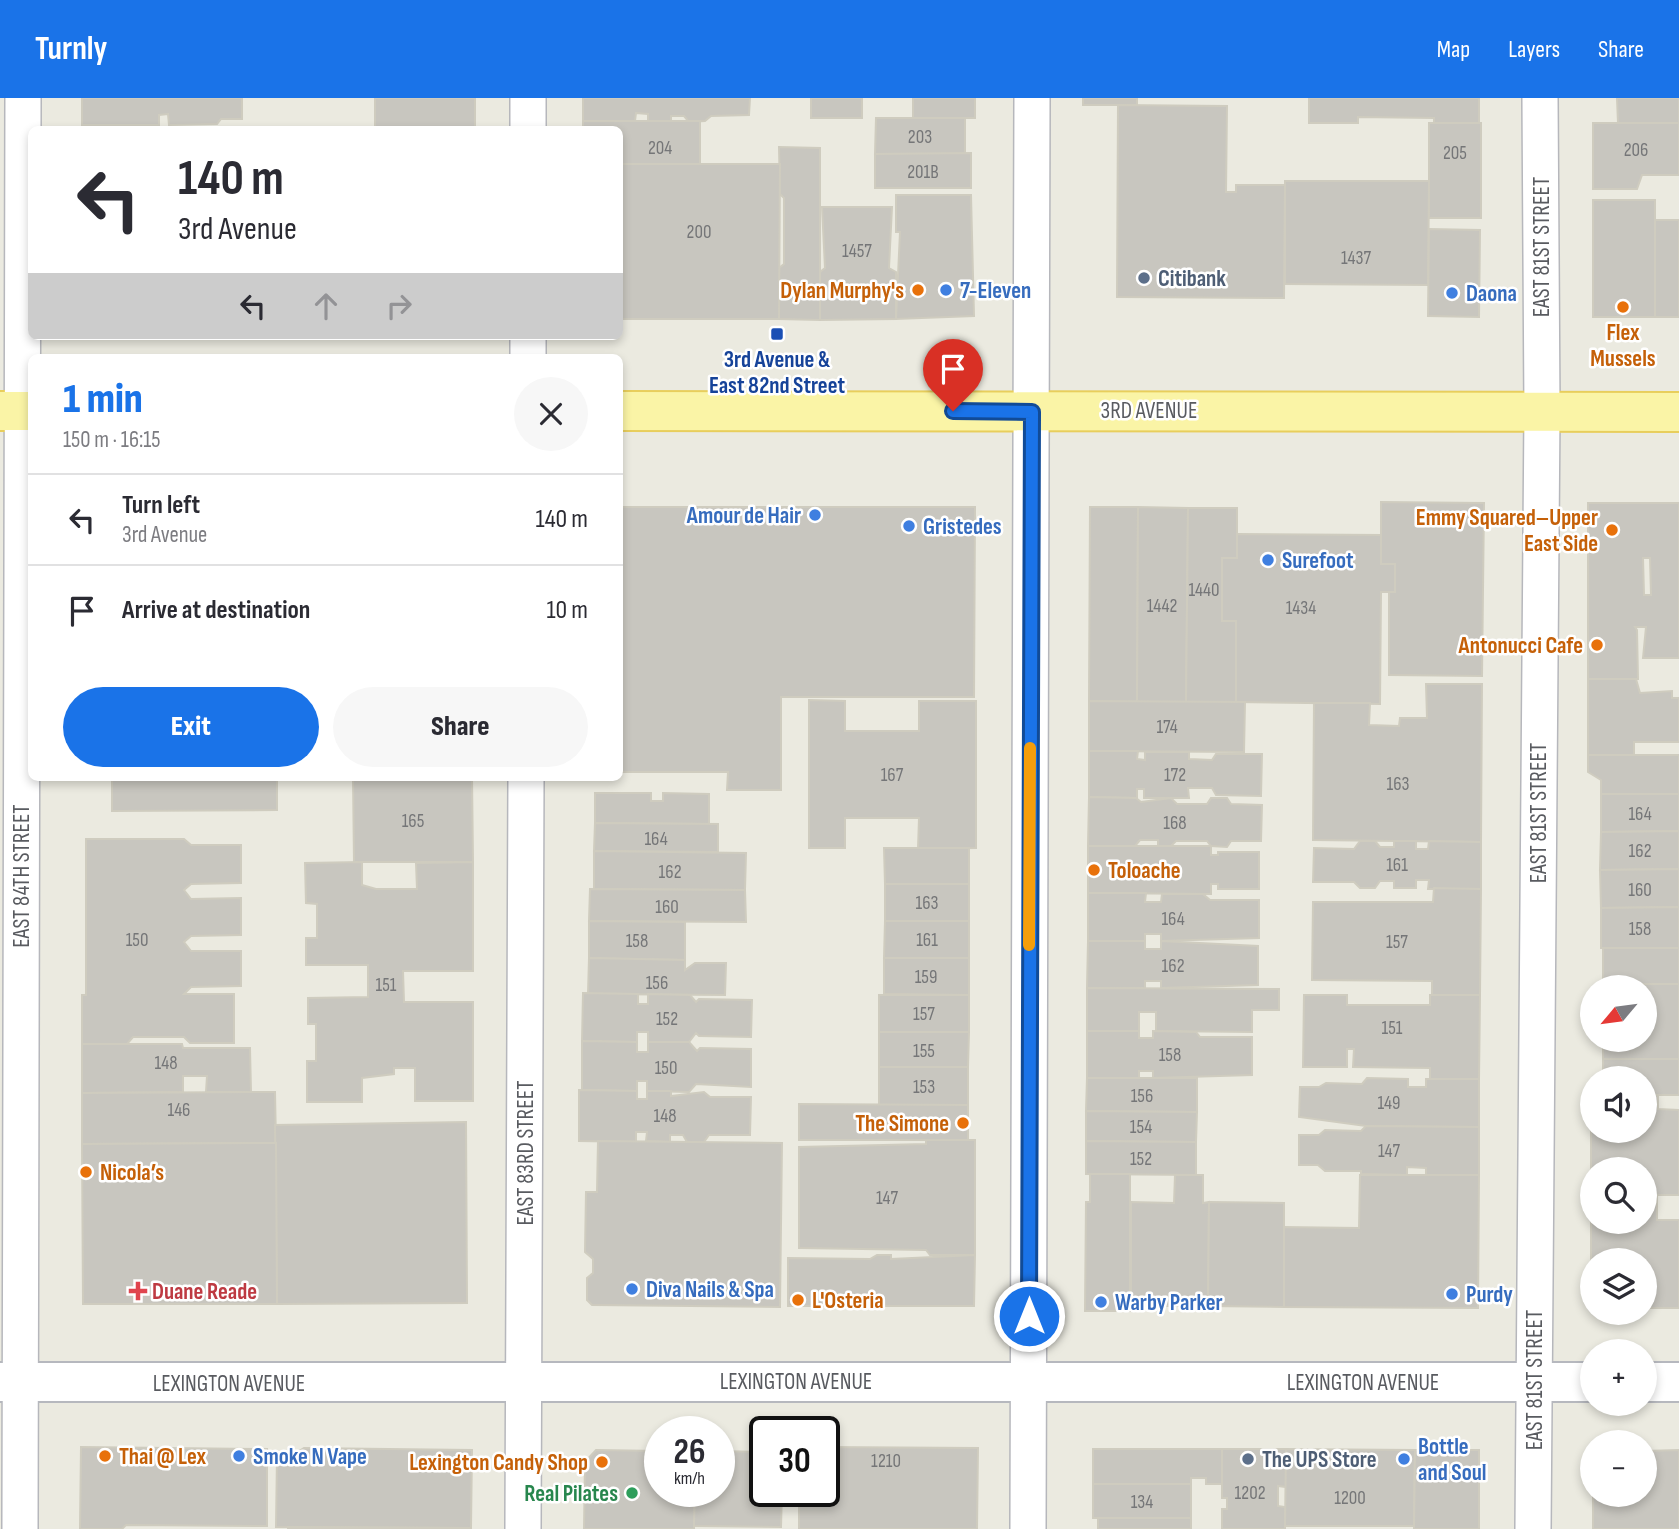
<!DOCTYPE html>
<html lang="en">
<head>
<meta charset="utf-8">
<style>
  :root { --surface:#fff; --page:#f7f7f7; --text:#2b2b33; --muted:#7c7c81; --line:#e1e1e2; --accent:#1a73e8 }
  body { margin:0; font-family:"Sofia Sans Condensed",sans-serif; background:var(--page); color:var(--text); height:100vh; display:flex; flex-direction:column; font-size:26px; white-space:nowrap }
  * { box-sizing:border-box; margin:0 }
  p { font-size:23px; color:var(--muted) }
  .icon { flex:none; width:38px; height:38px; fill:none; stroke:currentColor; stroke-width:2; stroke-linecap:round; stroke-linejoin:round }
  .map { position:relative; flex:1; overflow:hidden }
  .sheet { position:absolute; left:28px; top:256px; width:595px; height:427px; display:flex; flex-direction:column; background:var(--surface); border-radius:10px; box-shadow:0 4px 10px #0003 }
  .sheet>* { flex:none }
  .hud { position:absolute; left:28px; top:28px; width:595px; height:214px; border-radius:10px; box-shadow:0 4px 10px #0003; background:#fff; color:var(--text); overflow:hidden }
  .needle { width:46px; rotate:241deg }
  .buttons { position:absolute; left:1580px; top:877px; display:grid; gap:14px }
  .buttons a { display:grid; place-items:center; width:77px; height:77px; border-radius:50%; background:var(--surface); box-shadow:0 4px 10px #0003; font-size:35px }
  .speed { position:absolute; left:644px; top:1318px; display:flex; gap:14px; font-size:35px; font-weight:700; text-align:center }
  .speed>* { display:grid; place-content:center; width:91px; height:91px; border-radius:50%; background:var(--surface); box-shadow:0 4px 10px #0003; line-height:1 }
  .speed small { font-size:18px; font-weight:400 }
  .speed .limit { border:4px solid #111; border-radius:10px; background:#fff; color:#111 }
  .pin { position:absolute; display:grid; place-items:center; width:60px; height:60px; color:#fff; margin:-72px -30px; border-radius:50% 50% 50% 0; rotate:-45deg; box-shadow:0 0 7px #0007 }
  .pin .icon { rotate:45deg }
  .me { position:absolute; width:77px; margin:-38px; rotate:0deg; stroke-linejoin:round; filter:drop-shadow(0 0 5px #0008) }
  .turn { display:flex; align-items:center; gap:24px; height:147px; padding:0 35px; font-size:32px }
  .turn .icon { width:91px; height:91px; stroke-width:2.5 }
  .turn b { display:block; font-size:49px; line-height:60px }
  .lanes { display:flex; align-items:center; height:66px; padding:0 35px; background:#0003; justify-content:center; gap:35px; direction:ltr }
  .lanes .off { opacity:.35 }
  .round { display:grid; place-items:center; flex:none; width:74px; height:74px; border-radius:37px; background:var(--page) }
  .headline { display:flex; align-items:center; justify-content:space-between; height:119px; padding:0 35px }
  h1 { font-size:42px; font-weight:800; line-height:52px; color:var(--accent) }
  .action { display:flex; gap:14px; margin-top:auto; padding:14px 35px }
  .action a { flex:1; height:80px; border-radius:42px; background:var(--accent); color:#fff; font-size:28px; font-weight:800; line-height:80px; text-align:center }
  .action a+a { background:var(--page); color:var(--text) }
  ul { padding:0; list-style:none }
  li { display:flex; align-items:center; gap:21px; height:91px; padding:0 35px; border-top:2px solid var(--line) }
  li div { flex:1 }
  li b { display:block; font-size:26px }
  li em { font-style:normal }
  header { display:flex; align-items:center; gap:42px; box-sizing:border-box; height:98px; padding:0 35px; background:var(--accent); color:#fff }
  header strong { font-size:33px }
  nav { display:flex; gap:38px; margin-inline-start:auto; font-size:24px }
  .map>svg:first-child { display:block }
</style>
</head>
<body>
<header>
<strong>Turnly</strong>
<nav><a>Map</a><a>Layers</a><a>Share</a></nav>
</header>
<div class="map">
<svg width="1679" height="1431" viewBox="0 0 1679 1431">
  <rect width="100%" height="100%" fill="#ebeae0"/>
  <g fill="#c8c6bf" stroke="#cfccbf" stroke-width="2" fill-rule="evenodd">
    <path d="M82,0H242V21H221L217,26L169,27L168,16L159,17V27H82Z"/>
    <rect x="375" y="0" width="100" height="32"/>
    <path d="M583,0H750L749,17L711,18L705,23L689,24L684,18H671V23H648V16L636,15L635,23H583Z"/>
    <rect x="811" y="0" width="51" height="20"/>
    <rect x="913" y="0" width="62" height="20"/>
    <rect x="1083" y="0" width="54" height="7"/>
    <path d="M1309,0H1479V25H1434V20L1358,19V25H1309Z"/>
    <path d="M1617,0H1679V25H1618Z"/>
    <path d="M1118,7L1227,8L1226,94H1236V87H1285L1284,200L1117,199Z"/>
    <path d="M876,20H965V56H875Z"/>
    <path d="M583,23H700V66H620V32H583Z"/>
    <rect x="1429" y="25" width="52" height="95"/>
    <path d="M1593,25H1679V77H1642L1637,91H1593Z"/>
    <path d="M779,49L820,50V222L779,221V170L784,166V100L780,96Z"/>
    <path d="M971,55V90H875V56Z"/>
    <path d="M620,66H780L779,221H620Z"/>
    <path d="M1285,83H1429L1428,187L1285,186Z"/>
    <path d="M896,97H971L974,218L896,221L900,134H896Z"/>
    <rect x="1593" y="102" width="62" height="117"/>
    <path d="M822,109H892L889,170L896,174V221L820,222V174L825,170Z"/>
    <rect x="1655" y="122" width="24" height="97"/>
    <path d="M1429,131L1480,132L1479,219L1428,218Z"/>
    <path d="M1381,404L1484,405L1482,578L1389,577V494H1395V466H1381Z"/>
    <path d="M1588,405H1679V560H1643L1646,529H1635L1637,532L1638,581H1588ZM1643,460H1650L1651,497H1644Z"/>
    <path d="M620,409H975L974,599H781V692H727L728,674H620Z"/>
    <path d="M1090,409H1138L1137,604L1089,603Z"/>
    <path d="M1138,409L1188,410L1186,604H1137Z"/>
    <path d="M1188,410H1237V460H1222V523H1236V604H1186Z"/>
    <path d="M1237,436L1381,437V466H1395V494H1381L1380,606L1236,604V523H1222V460H1237Z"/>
    <path d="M1588,581H1636L1640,595L1672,593V600H1679V644H1634V657H1588Z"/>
    <path d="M1426,586H1482L1481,744L1313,742L1314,605H1370L1369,627L1399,628L1400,620H1427Z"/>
    <path d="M809,602L845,603V633H919V603H976V750L918,751L919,720H845V750H809Z"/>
    <path d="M1089,603L1245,604L1244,654L1089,653Z"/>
    <path d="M1089,653H1138L1137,661L1145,662V654H1189V661L1212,662L1216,656H1262L1261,698L1216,697L1212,690H1188L1189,700H1144V691H1137V700L1089,699Z"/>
    <path d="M1588,657H1679V696H1601V682L1588,674Z"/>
    <path d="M112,679H277V712L112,713Z"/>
    <path d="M353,679H472L473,764H354Z"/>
    <path d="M595,695H651V703H663V695L709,696V726L595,725Z"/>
    <path d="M1601,696H1679V733L1601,734Z"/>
    <path d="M1089,699L1136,700L1141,704L1171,700L1177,706H1207L1211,700H1227L1231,706L1262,707L1261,743H1231L1227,749L1211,748L1207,743H1176L1171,748H1158V742H1140L1135,748H1088Z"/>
    <path d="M595,725L718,726V754L594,753Z"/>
    <path d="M1679,733V771L1600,772L1601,734Z"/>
    <path d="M86,741H184L191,747H241V785L191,786L184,792L191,801L241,800V837L191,838L184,844L191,853H241V888L191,889L184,896H234V945H190L184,939H133L127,946H82V897H86Z"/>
    <path d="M1360,743H1375L1380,749H1394V743H1416V751H1428L1429,743L1481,744V791H1428L1429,782H1416V790H1394V783H1380L1375,790H1360L1354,784H1313L1314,750L1354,751Z"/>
    <path d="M1088,748H1211V757H1218V754H1259V791H1218V786H1211V796L1088,795Z"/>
    <path d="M884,750H969V786H885Z"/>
    <path d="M594,753L746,755L745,792L594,791Z"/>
    <path d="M362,764V787L376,791H417L416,765L473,764V873H403L404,904H473V1003H415V970H394V976L362,980V1004H307V963H316V926H308V900L368,899V867H306V840H317V806L306,805L305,765Z"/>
    <path d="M1679,771V809L1601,810L1600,772Z"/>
    <rect x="885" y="786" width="84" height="37"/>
    <path d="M1434,790L1481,791L1480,897H1432V883L1312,882L1313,804H1433Z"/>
    <path d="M590,791L745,792L746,824L589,823Z"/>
    <path d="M1088,795H1146L1145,804H1161L1162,796H1203L1210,802H1259V840L1161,843V836H1145V843H1088Z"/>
    <path d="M1679,809V850H1601V810Z"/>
    <path d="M589,823L685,824V862L589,860Z"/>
    <path d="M885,823H969V860H884Z"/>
    <path d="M1088,843H1145V851H1161V843L1258,848V887L1161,890V883H1145V890H1087Z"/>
    <rect x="1603" y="850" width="76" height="36"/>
    <path d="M589,860L685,862V872L695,865H726L725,897L588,896Z"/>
    <path d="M884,860H969V897L884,896Z"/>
    <path d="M1603,886H1679V961H1603V942H1645V889H1603Z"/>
    <path d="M1087,890L1279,891V912H1252V934L1156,933V914H1139V933H1087Z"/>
    <path d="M583,895L638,896V906H648V896L690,897L696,904L699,901L752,902L751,939L699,938L696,935L689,944H648V934H637V944L582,943Z"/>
    <rect x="879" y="897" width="90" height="37"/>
    <path d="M1304,897H1347V907H1430V897H1480L1479,981H1430V970L1353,969L1354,951H1347V969H1303Z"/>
    <path d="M1087,933H1139V940H1153V933L1196,934L1200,939H1252V977L1153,980V973H1139V980H1087Z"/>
    <path d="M879,934H969L968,969H879Z"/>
    <path d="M582,943L637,944V954H648V944H689L697,953L700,950L751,951V989L696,986L689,994L647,993V983H637V993L582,992Z"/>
    <path d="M82,946H182L183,950H250L251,994H206L207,978H183V994L82,995Z"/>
    <path d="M1603,961H1679V997H1645V980H1603Z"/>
    <rect x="879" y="969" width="89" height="38"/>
    <path d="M1087,980H1197V1014L1086,1013Z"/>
    <path d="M1367,980L1408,981V989H1426V981H1479V1029L1366,1028L1299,1019L1300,989H1319L1326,985L1362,986Z"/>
    <path d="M579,992L637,993V1001H647V993H671V998L704,994L710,999H751L750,1037H709L704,1044H687L683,1037H670V1044L646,1043L647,1034H636V1044L579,1043Z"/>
    <path d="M275,994L276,1045L82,1046V995Z"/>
    <path d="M1591,997L1592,1032H1645V997H1658V1011L1679,1012V1097H1657V1122H1679V1210H1645V1162H1592L1591,1210ZM1592,1071H1645V1124H1592Z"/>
    <path d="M799,1006L968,1007V1042H799Z"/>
    <path d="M1086,1013L1197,1014L1196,1044L1086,1043Z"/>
    <path d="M466,1024L467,1205L277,1206L275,1027Z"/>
    <path d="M1366,1028L1479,1029V1077H1426V1070L1407,1069V1077L1361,1076V1073H1325L1318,1067H1299V1037H1319L1325,1032L1361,1033Z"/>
    <path d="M926,1042H975V1157H930L926,1152L799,1150V1049L926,1046Z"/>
    <path d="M598,1043L782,1045L780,1209L592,1207L587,1202V1180L593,1175V1161L585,1154L586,1094H597Z"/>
    <path d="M1086,1043L1196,1044V1077L1086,1076Z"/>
    <path d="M276,1045L277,1206H83L82,1046Z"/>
    <path d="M1090,1076H1130V1213H1085L1086,1104H1090Z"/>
    <path d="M1175,1077H1203V1105L1209,1104L1208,1208H1131V1104L1174,1105Z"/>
    <path d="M1360,1077H1479L1478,1210L1284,1209V1129L1359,1130Z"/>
    <path d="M1209,1104L1284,1105V1209L1208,1208Z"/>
    <path d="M877,1157H891V1161L975,1157L974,1208H788V1160L870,1161Z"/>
    <path d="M81,1349L267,1351V1428L126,1427L122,1431H80Z"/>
    <path d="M824,1349L978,1350L977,1431H799V1393H824Z"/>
    <path d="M304,1350L472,1352L471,1430L276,1429L277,1357L291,1358Z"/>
    <path d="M1093,1351H1222V1386H1206V1380H1191V1386H1093Z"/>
    <path d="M1222,1351H1286V1389L1278,1388V1408L1285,1409V1431H1222V1411H1227V1400H1222Z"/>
    <path d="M1286,1351L1415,1352L1414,1428H1285Z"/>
    <path d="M596,1352L660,1353V1393H695L694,1431H584L585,1364Z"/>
    <path d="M1415,1352H1479V1431H1414Z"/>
    <path d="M1679,1352V1431H1593V1396H1645V1353Z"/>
    <path d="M719,1353L765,1354V1393H782L781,1429L694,1428L695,1393H719Z"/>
    <rect x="1093" y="1386" width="98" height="34"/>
    <rect x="1098" y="1420" width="93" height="11"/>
    <path d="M288,1429L471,1430V1431H288Z"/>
  </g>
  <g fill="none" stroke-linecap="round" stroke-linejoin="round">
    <g stroke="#b6b7bc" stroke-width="38">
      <g id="street">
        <path d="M528,32V0"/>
        <path d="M528,259V238"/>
        <path d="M20,1431L23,0"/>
        <path d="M523,1431L526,679"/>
        <path d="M1028,1431L1032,0"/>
        <path d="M1533,1431L1542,313L1540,0"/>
      </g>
    </g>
    <g stroke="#b6b8be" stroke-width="42">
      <g id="secondary">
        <path d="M0,1284H1592"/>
        <path d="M1645,1284H1679"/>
      </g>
    </g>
    <g stroke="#e8ce5c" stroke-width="42">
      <g id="primary">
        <path d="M0,313H32"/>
        <path d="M620,313L1679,314"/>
      </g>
    </g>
    <use href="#street" stroke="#fff" stroke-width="35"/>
    <use href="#secondary" stroke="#fff" stroke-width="38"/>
    <use href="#primary" stroke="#faf4a6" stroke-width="38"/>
  </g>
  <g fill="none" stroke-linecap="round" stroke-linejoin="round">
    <g stroke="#114b97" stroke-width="18">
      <path id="route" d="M953,313L1032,314L1029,1218"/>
    </g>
    <use href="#route" stroke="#1a73e8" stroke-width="12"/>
    <path stroke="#f59e0b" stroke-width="12" d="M1029,847L1030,650"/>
  </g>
  <g fill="#5c6f8a" stroke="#fff" stroke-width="2.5">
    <circle cx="1144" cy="180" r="7"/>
    <circle cx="1248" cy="1361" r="7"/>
  </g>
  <g fill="#e8710a" stroke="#fff" stroke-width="2.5">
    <circle cx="918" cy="192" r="7"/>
    <circle cx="1623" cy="209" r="7"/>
    <circle cx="1612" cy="432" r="7"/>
    <circle cx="1597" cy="547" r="7"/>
    <circle cx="1094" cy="772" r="7"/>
    <circle cx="963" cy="1025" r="7"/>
    <circle cx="86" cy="1074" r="7"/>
    <circle cx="798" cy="1202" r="7"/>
    <circle cx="105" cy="1358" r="7"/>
    <circle cx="602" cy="1364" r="7"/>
  </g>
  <g fill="#3f7fe0" stroke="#fff" stroke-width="2.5">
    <circle cx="946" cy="192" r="7"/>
    <circle cx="1452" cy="195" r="7"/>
    <circle cx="815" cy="417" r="7"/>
    <circle cx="909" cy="428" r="7"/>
    <circle cx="1268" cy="462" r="7"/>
    <circle cx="632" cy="1191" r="7"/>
    <circle cx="1452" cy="1196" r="7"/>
    <circle cx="1101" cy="1204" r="7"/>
    <circle cx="239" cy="1358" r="7"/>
    <circle cx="1404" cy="1361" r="7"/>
  </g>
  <rect fill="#1a4fb4" stroke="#fff" stroke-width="2.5" x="770" y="229" width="14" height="14" rx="3.5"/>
  <path fill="#e0444e" stroke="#fff" stroke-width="2.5" d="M134.5 1182.5h7v7h7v7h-7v7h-7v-7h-7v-7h7z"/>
  <circle fill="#2e9e5b" stroke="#fff" stroke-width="2.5" cx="632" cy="1395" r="7"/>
  <g text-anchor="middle" stroke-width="5" stroke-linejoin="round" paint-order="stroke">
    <g font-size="19" fill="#757678">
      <text x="920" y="45">203</text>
      <text x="660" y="56">204</text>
      <text x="1636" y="58">206</text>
      <text x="1455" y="61">205</text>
      <text x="923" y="80">201B</text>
      <text x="699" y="140">200</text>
      <text x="857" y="159">1457</text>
      <text x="1356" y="166">1437</text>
      <text x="1204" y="498">1440</text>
      <text x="1162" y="514">1442</text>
      <text x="1301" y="516">1434</text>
      <text x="1167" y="635">174</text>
      <text x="892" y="683">167</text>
      <text x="1175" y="683">172</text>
      <text x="1398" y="692">163</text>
      <text x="1640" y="722">164</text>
      <text x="413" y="729">165</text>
      <text x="1175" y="731">168</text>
      <text x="656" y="747">164</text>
      <text x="1640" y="759">162</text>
      <text x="1397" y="773">161</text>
      <text x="670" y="780">162</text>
      <text x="1640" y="798">160</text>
      <text x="927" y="811">163</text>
      <text x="667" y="815">160</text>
      <text x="1173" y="827">164</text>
      <text x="1640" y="837">158</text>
      <text x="137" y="848">150</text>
      <text x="927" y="848">161</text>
      <text x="637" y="849">158</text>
      <text x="1397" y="850">157</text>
      <text x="1173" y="874">162</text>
      <text x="926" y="885">159</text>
      <text x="657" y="891">156</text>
      <text x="386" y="893">151</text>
      <text x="924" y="922">157</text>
      <text x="667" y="927">152</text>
      <text x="1392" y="936">151</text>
      <text x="924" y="959">155</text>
      <text x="1170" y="963">158</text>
      <text x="166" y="971">148</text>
      <text x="666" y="976">150</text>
      <text x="924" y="995">153</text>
      <text x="1142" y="1004">156</text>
      <text x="1389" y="1011">149</text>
      <text x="179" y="1018">146</text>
      <text x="665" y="1024">148</text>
      <text x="1141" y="1035">154</text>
      <text x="1389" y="1059">147</text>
      <text x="1141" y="1067">152</text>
      <text x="887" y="1106">147</text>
      <text x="886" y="1369">1210</text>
      <text x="1250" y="1401">1202</text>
      <text x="1350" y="1406">1200</text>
      <text x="1142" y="1410">134</text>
    </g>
    <g font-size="23" fill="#595b60" stroke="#fff">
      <text transform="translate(1541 149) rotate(-90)" y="8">EAST 81ST STREET</text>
      <text x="1149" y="320">3RD AVENUE</text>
      <text transform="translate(1538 715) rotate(-90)" y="8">EAST 81ST STREET</text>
      <text transform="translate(21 778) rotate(-90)" y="8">EAST 84TH STREET</text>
      <text transform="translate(525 1055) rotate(-90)" y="8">EAST 83RD STREET</text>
      <text transform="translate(1534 1282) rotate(-90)" y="8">EAST 81ST STREET</text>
      <text x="796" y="1291">LEXINGTON AVENUE</text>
      <text x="1363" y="1292">LEXINGTON AVENUE</text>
      <text x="229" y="1293">LEXINGTON AVENUE</text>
    </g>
    <g font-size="23" font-weight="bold" fill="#4e5e75" stroke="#fff" text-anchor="start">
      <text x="1158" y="188">Citibank</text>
      <text x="1262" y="1369">The UPS Store</text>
    </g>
    <g font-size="23" font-weight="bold" fill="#c56008" stroke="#fff" text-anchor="end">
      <text x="904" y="200">Dylan Murphy's</text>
      <text x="1623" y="242" text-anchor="middle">Flex<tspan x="1623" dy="26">Mussels</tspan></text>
      <text x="1598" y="427">Emmy Squared–Upper<tspan x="1598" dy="26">East Side</tspan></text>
      <text x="1583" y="555">Antonucci Cafe</text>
      <text x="1108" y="780" text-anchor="start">Toloache</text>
      <text x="949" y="1033">The Simone</text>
      <text x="100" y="1082" text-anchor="start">Nicola’s</text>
      <text x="812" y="1210" text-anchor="start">L'Osteria</text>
      <text x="119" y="1366" text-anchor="start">Thai @ Lex</text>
      <text x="588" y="1372">Lexington Candy Shop</text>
    </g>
    <g font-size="23" font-weight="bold" fill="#366cbe" stroke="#fff" text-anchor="start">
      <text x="960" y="200">7-Eleven</text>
      <text x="1466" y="203">Daona</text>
      <text x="801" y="425" text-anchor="end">Amour de Hair</text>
      <text x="923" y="436">Gristedes</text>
      <text x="1282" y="470">Surefoot</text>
      <text x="646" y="1199">Diva Nails &amp; Spa</text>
      <text x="1466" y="1204">Purdy</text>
      <text x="1115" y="1212">Warby Parker</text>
      <text x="1418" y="1356">Bottle<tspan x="1418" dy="26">and Soul</tspan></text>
      <text x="253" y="1366">Smoke N Vape</text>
    </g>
    <g font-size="23" font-weight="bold" fill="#164399" stroke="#fff">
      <text x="777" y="269">3rd Avenue &amp;<tspan x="777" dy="26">East 82nd Street</tspan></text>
    </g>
    <g font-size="23" font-weight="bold" fill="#be3a42" stroke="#fff" text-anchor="start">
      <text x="152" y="1201">Duane Reade</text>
    </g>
    <g font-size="23" font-weight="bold" fill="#27864d" stroke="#fff" text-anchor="end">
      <text x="618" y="1403">Real Pilates</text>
    </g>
  </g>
</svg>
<div class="buttons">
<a><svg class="needle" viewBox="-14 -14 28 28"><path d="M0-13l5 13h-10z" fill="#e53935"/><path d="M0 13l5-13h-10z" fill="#7c7c81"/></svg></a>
<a><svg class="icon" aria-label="sound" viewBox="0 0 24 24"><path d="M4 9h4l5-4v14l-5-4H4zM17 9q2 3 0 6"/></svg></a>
<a><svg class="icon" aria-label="search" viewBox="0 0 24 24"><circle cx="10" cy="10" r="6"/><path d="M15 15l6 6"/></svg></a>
<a><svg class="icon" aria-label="layers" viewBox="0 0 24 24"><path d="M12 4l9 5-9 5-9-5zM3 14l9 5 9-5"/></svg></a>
<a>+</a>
<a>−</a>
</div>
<div class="speed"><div>26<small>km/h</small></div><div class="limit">30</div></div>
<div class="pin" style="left:953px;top:313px;background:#d93025"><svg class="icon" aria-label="arrive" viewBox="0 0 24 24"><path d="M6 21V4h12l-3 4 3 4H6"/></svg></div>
<svg class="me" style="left:1029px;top:1218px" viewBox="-20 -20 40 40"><circle r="17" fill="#1a73e8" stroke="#fff" stroke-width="3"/><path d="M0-11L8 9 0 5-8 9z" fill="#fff"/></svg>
<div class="hud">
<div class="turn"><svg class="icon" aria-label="left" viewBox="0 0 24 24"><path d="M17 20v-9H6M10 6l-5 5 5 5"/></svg><div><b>140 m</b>3rd Avenue</div></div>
<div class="lanes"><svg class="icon" aria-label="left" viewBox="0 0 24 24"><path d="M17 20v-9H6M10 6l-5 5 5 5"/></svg><svg class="icon off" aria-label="ahead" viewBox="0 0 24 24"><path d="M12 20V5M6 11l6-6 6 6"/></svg><svg class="icon off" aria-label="right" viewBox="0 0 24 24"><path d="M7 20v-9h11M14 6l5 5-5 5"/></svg></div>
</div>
<section class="sheet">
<div class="headline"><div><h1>1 min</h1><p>150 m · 16:15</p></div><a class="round"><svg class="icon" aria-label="close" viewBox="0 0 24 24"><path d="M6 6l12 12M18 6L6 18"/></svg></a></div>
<ul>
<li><svg class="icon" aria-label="left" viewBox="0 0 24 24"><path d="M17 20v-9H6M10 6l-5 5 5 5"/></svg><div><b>Turn left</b><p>3rd Avenue</p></div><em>140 m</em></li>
<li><svg class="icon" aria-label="arrive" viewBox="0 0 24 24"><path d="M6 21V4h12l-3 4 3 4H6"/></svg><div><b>Arrive at destination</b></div><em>10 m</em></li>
</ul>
<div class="action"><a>Exit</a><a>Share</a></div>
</section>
</div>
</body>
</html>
